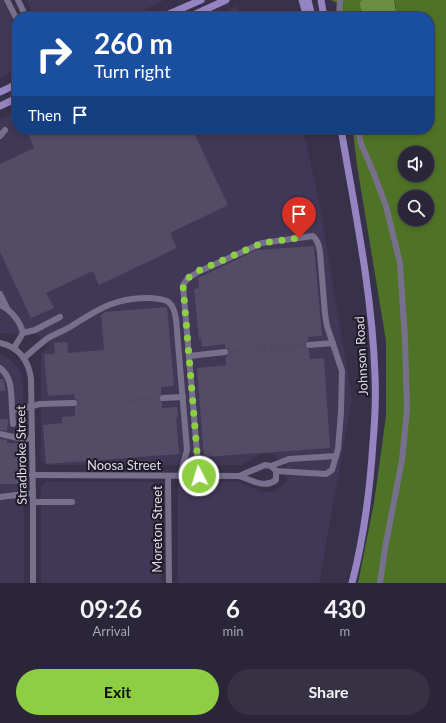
<!DOCTYPE html>
<html lang="en">
<head>
<meta charset="utf-8">
<style>
  :root { --surface:#2a2538; --page:#363143; --text:#f1f3f6; --muted:#a5a5ae; --line:#464253; --accent:#8ece43 }
  body { margin:0; font-family:Lato,sans-serif; background:var(--page); color:var(--text); height:100vh; display:flex; flex-direction:column; font-size:15px; white-space:nowrap }
  * { box-sizing:border-box; margin:0 }
  p { font-size:13px; color:var(--muted) }
  .icon { flex:none; width:22px; height:22px; fill:none; stroke:currentColor; stroke-width:2; stroke-linecap:round; stroke-linejoin:round }
  .map { position:relative; height:583px; overflow:hidden }
  .panel { display:flex; flex-direction:column; background:var(--surface); flex:1 }
  .panel>* { flex:none }
  .banner { position:absolute; left:12px; top:12px; width:422px; height:122px; border-radius:16px; box-shadow:0 2px 6px #0003,0 0 0 1px var(--line); background:#1a4fa0; color:#fff; overflow:hidden }
  .controls { position:absolute; left:398px; top:146px; display:grid; gap:8px }
  .controls a { display:grid; place-items:center; width:36px; height:36px; border-radius:50%; background:var(--surface); box-shadow:0 2px 6px #0003,0 0 0 1px var(--line); font-size:20px }
  .pin { position:absolute; display:grid; place-items:center; width:34px; height:34px; color:#fff; margin:-41px -17px; border-radius:50% 50% 50% 0; rotate:-45deg; box-shadow:0 0 4px #0007 }
  .pin .icon { rotate:45deg }
  .me { position:absolute; width:44px; margin:-22px; rotate:355deg; stroke-linejoin:round; filter:drop-shadow(0 0 3px #0008) }
  .turn { display:flex; align-items:center; gap:14px; height:84px; padding:0 16px; font-size:18px }
  .turn .icon { width:52px; height:52px; stroke-width:2.5 }
  .turn b { display:block; font-size:28px; line-height:34px }
  .then { display:flex; align-items:center; height:38px; padding:0 16px; background:#0003; gap:8px; font-size:15px }
  .eta { display:flex; justify-content:space-evenly; align-items:center; height:68px; text-align:center }
  .eta b { font-size:24px; font-weight:700; line-height:28px }
  .cta { display:flex; gap:8px; margin-top:auto; padding:8px 16px }
  .cta a { flex:1; height:46px; border-radius:24px; background:var(--accent); color:#111; font-size:16px; font-weight:700; line-height:46px; text-align:center }
  .cta a+a { background:var(--page); color:var(--text) }
  .map>svg:first-child { display:block }
</style>
</head>
<body>
<div class="map">
<svg width="446" height="583" viewBox="0 0 446 583">
  <rect width="100%" height="100%" fill="#38314a"/>
  <g fill="#413857">
    <path d="M0,0H3L17,29V69L0,78Z"/>
    <path d="M27,0H164L130,17H35Z"/>
    <path d="M237,6L242,17H214Z"/>
    <path d="M17,111V129H299L306,142L320,207L352,399L319,583H178V487L183,482H239L261,492H274L287,481L285,465L274,454H261L241,465H47L41,461V353L50,345L36,334L0,333V119Z"/>
    <path d="M0,353L6,356L20,370L23,385L24,583H0Z"/>
    <path d="M46,482H155L160,486L161,583H41V487Z"/>
  </g>
  <g fill="#4f7326" fill-rule="evenodd">
    <path d="M331,0H362L360,2L372,17H342L341,5Z"/>
    <path d="M394,0H446V583H358L374,503L386,416V341L357,165L353,132L360,129H429V17H394L396,7ZM405,153H427V175H405ZM405,197H427V219H405Z"/>
  </g>
  <path fill="#6a8f43" d="M362,0H394C395,6 397,11 394,17C380,17 360,22 360,2Z"/>
  <g fill="#534c66">
    <path d="M39,129H192L228,205L170,233L177,248L99,285L93,271L46,293L54,308L31,318L0,252V164L34,148L28,134Z"/>
    <path d="M314,246L322,336L308,337V341L305,345L306,348L309,349L310,359L324,358L330,448L204,457L197,368L226,365V356L228,355L229,352L228,349L225,348V344L202,347L201,338L199,339L194,289L199,288L198,278L257,250Z"/>
    <path d="M167,307L174,386L161,387V394L159,399L162,402V408L177,407L178,417H176L179,454L46,464L43,425L62,423V417L75,416V407L78,403V400L75,399L74,394L48,396L44,354H55L54,343L67,342L68,353L104,350L101,315L105,312Z"/>
    <path d="M0,379H4L5,391H0Z"/>
    <path d="M0,419H8L7,431L0,430Z"/>
    <path d="M0,439L7,440V443H19V484H0Z"/>
  </g>
  <g fill="none" stroke-linecap="round" stroke-linejoin="round">
    <g stroke="#514a62" stroke-width="6" stroke-dasharray="6 3" stroke-linecap="butt">
      <path d="M225,352L309,345"/>
      <path d="M74,403L163,398"/>
    </g>
    <g stroke="#77708c" stroke-width="6">
      <path d="M7,0L17,20"/>
      <path d="M18,0L26,17"/>
      <path d="M339,17L340,0"/>
      <path d="M358,129L361,144L372,169L386,206L400,263L405,340L407,409L402,460L385,548L380,583"/>
      <path d="M0,136L5,130"/>
      <path d="M0,294L7,308"/>
      <path d="M0,305C11,310 20,321 23,333"/>
      <path d="M0,343C19,347 29,361 31,379L33,502V583"/>
      <path d="M309,345L333,343"/>
      <path d="M14,348L23,333L35,330L60,317"/>
      <path d="M189,356L225,352"/>
      <path d="M24,358C32,351 40,344 48,338C55,334 63,331 70,327C97,310 116,297 149,298C167,299 173,300 176,319L187,450L180,476"/>
      <path d="M0,368C13,378 11,394 12,409"/>
      <path d="M163,398L183,397"/>
      <path d="M13,424L12,409L17,410L40,404L74,403"/>
      <path d="M0,434L23,439L32,438"/>
      <path d="M271,466L289,459L336,456"/>
      <path d="M32,475L239,476C252,480 264,489 276,480V471L271,466L265,465L239,476"/>
      <path d="M168,476L169,583"/>
      <path d="M199,476L183,285L188,278L200,271L262,243L313,236C318,240 319,246 320,252L325,314L327,326L342,371L341,412L338,449L332,470L326,474L276,471"/>
      <path d="M0,497L33,493"/>
      <path d="M33,502H72"/>
    </g>
    <g stroke="#9683c1" stroke-width="7">
      <path d="M302,0L307,17"/>
      <path d="M308,0L312,17"/>
      <path d="M321,0L324,17"/>
      <path d="M162,17L201,0"/>
      <path d="M189,17L226,0"/>
      <path d="M0,92L17,84"/>
      <path d="M0,106L17,98"/>
      <path d="M341,129C355,211 372,292 375,375C376,398 375,420 373,442C370,490 364,537 352,583"/>
    </g>
  </g>
  <g fill="none" stroke-linecap="round" stroke-linejoin="round">
    <path stroke="#8ece43" stroke-width="7" stroke-dasharray="0 12.6" d="M199,476L183,285L188,278L200,270L262,243L299,238"/>
  </g>
  <g text-anchor="middle" stroke-width="4" stroke-linejoin="round" paint-order="stroke">
    <g font-size="13" fill="#dfdbeb" stroke="#1e1b26">
      <text transform="translate(361 356) rotate(-93)" y="5">Johnson Road</text>
      <text transform="translate(21 455) rotate(-91)" y="5">Stradbroke Street</text>
      <text x="124" y="470">Noosa Street</text>
      <text transform="translate(157 529) rotate(-90)" y="5">Moreton Street</text>
    </g>
  </g>
</svg>
<div class="controls">
<a><svg class="icon" aria-label="sound" viewBox="0 0 24 24"><path d="M4 9h4l5-4v14l-5-4H4zM17 9q2 3 0 6"/></svg></a>
<a><svg class="icon" aria-label="search" viewBox="0 0 24 24"><circle cx="10" cy="10" r="6"/><path d="M15 15l6 6"/></svg></a>
</div>
<div class="pin" style="left:299px;top:238px;background:#d93025"><svg class="icon" aria-label="arrive" viewBox="0 0 24 24"><path d="M6 21V4h12l-3 4 3 4H6"/></svg></div>
<svg class="me" style="left:199px;top:476px" viewBox="-20 -20 40 40"><circle r="17" fill="#8ece43" stroke="#fff" stroke-width="3"/><path d="M0-11L8 9 0 5-8 9z" fill="#fff"/></svg>
<div class="banner">
<div class="turn"><svg class="icon" aria-label="right" viewBox="0 0 24 24"><path d="M7 20v-9h11M14 6l5 5-5 5"/></svg><div><b>260 m</b>Turn right</div></div>
<div class="then">Then<svg class="icon" aria-label="arrive" viewBox="0 0 24 24"><path d="M6 21V4h12l-3 4 3 4H6"/></svg></div>
</div>
</div>
<section class="panel">
<div class="eta">
<div><b>09:26</b><p>Arrival</p></div>
<div><b>6</b><p>min</p></div>
<div><b>430</b><p>m</p></div>
</div>
<div class="cta"><a>Exit</a><a>Share</a></div>
</section>
</body>
</html>
